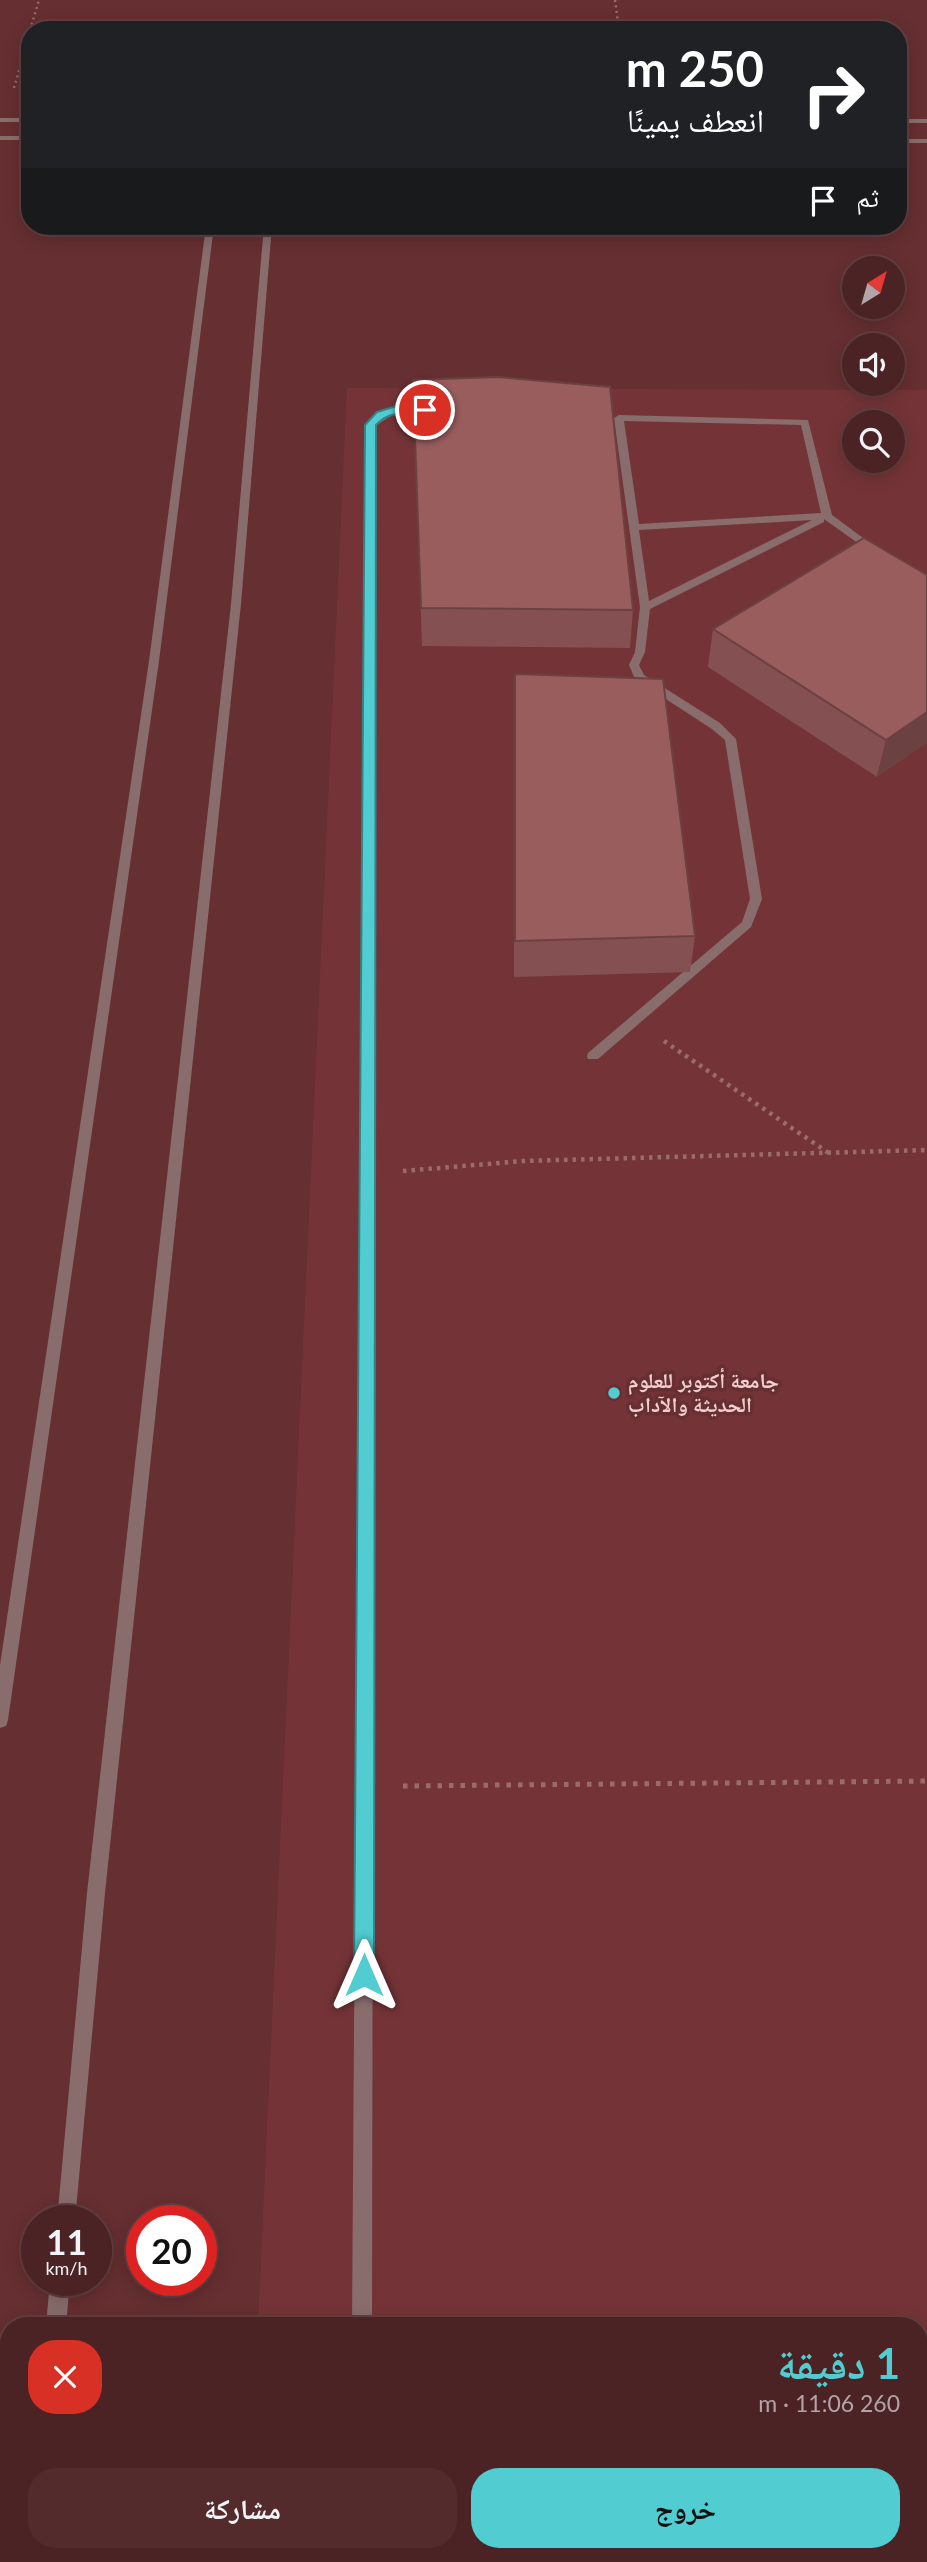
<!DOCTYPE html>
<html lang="ar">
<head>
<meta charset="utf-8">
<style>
  :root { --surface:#4c2325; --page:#532b2d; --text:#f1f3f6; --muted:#b2a4a7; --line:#634042; --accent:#51ccd1 }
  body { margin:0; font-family:Lato,"Noto Naskh Arabic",sans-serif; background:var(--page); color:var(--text); direction:rtl; height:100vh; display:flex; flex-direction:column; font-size:26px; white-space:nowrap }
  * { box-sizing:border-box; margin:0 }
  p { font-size:23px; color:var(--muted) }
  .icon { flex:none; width:38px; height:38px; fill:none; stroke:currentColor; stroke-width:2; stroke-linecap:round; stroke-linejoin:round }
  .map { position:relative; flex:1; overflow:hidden; direction:ltr }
  .sheet { position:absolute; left:0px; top:2317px; width:928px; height:245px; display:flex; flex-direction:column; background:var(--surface); border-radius:28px 28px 0 0; box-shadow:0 4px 18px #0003,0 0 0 2px var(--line); direction:rtl }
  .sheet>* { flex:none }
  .top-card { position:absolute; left:21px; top:21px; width:886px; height:214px; border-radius:28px; box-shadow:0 4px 18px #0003,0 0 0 2px var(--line); direction:rtl; background:#202124; color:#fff; overflow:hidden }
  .needle { width:46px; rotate:37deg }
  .tools { position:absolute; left:842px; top:256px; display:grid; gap:14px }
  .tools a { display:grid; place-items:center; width:63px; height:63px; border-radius:50%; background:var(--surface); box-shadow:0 4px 18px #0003,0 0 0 2px var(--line); font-size:35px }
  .speed { position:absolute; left:21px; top:2205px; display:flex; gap:14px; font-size:35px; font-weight:700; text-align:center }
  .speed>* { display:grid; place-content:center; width:91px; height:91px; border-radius:50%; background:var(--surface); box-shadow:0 4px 18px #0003,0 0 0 2px var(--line); line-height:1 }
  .speed small { font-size:18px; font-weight:400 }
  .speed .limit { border:10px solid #d22; background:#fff; color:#111 }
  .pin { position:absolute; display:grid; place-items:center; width:60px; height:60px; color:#fff; margin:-30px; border:4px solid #fff; border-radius:50%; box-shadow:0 2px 7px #0007 }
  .me { position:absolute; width:77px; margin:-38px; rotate:0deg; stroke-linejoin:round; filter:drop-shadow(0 0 5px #0008) }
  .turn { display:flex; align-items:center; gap:24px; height:147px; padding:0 28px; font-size:32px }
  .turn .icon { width:91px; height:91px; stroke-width:2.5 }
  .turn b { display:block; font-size:49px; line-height:60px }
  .then { display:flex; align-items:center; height:66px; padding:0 28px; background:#0003; gap:14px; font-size:26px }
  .round { display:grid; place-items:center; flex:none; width:74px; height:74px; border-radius:28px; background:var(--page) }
  .summary { display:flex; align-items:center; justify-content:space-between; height:119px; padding:0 28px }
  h1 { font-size:42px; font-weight:700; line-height:52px; color:var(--accent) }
  .action { display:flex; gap:14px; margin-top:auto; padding:14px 28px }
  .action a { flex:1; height:80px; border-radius:28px; background:var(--accent); color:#111; font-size:28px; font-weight:700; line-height:80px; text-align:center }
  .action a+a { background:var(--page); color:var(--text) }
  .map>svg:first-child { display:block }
</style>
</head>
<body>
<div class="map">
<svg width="927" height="2562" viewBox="0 0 927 2562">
  <rect width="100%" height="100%" fill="#662f31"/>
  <path fill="#743437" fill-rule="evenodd" d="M347,388L927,390V2562H247V2553H919V2326H258ZM854,422H892V460H854Z"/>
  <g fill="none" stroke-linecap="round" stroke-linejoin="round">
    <g stroke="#9a6b6b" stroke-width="2.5" stroke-dasharray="2 3.5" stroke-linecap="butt">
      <path d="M615,0L619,30"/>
      <path d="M30,30L39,0"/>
      <path d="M14,88L30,32"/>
    </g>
    <g stroke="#9a6b6b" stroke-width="4.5" stroke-dasharray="3.5 5" stroke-linecap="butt">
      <path d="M664,1041L830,1154"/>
      <path d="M403,1171L523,1161L927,1150"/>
    </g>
    <path stroke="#9a6b6b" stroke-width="5" stroke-dasharray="4.5 7" stroke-linecap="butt" d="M403,1786L927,1781"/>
    <g fill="#896d6d" fill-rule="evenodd">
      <path d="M407,406L433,407L438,410L433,413L394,414L375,426L372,2326H352L365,425L381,412Z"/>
      <path d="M619,415L808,420L832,515L878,549L869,551L824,519V522L650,609L645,652L639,665L644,675L720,723L736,739L762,899L751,927L598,1059H588L587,1056L588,1053L742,922L750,899L725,740L712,729L635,679L629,665L635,652L640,607L614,418ZM624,421L801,425L821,513L639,524ZM812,520L649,601L639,530Z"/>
      <rect x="351" y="2553" width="20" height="9"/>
    </g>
    <g fill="#896d6d" fill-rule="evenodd">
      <path d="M206,226H214L159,661L8,1720L6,1726L0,1728V1665L149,661Z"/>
      <path d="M264,226H272L241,604L105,1893L75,2221H57L87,1893L231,604Z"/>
      <path d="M50,2280H70L66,2326H46Z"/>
      <rect x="0" y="2352" width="9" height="20"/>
      <path d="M0,2535H9V2553H14L0,2555Z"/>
      <path d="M24,2553H44L43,2562H23Z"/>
    </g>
    <g fill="#896d6d" fill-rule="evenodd">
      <rect x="0" y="118" width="30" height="4"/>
      <rect x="898" y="119" width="29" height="4"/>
      <rect x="0" y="136" width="30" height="4"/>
      <rect x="898" y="139" width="29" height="4"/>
    </g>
  </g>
  <g fill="#845051">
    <path d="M413,380L633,610L630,648L422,646Z"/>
    <path d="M927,575L877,777L708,667L713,629Z"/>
    <path d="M515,674L695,936L690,972L514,977V712Z"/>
  </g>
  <path fill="#6c4142" d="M927,712V743L877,777L886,740Z"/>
  <g fill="#9a5d5e" stroke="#6c4142" stroke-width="2">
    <path d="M498,377L610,387L633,610L421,608L413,380Z"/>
    <path d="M864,538L927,575V712L886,740L713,629Z"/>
    <path d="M515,674L663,679L695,936L515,941Z"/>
  </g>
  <path fill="#51ccd1" stroke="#358588" stroke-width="2" d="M397,406L425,407L430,410C413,421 396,404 376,425L374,1975L371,1982L364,1985L357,1982L354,1975L365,425L377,412Z"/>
  <circle fill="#51ccd1" stroke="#662f31" stroke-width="2.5" cx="614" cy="1393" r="7"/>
  <g text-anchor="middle" stroke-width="7" stroke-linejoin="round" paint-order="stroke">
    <g font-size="21" font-weight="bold" fill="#f2cfce" stroke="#662f31" text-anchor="start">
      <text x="628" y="1388">جامعة أكتوبر للعلوم<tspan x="628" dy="24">الحديثة والآداب</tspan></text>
    </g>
  </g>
</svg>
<div class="tools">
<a><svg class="needle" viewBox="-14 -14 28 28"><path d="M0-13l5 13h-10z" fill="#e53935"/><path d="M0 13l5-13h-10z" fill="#b2a4a7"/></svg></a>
<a><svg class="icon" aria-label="sound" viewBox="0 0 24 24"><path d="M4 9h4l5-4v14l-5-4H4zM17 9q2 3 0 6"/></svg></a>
<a><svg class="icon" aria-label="search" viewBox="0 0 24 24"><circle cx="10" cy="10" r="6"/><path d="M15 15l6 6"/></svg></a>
</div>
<div class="speed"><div>11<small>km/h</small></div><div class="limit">20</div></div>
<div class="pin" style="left:425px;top:410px;background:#d93025"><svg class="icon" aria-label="arrive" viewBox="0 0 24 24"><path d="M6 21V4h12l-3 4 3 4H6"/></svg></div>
<svg class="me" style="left:364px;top:1975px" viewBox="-20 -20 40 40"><path d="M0-17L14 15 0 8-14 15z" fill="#51ccd1" stroke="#fff" stroke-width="4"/></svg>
<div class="top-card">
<div class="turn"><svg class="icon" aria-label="right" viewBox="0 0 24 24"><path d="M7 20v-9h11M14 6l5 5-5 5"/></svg><div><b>250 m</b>انعطف يمينًا</div></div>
<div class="then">ثم<svg class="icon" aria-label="arrive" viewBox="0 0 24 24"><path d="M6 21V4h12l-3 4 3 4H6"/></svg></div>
</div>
<section class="sheet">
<div class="summary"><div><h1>1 دقيقة</h1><p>260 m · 11:06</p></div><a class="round" style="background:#d93025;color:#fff"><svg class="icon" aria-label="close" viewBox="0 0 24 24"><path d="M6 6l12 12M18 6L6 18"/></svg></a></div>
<div class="action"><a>خروج</a><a>مشاركة</a></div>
</section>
</div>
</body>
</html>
